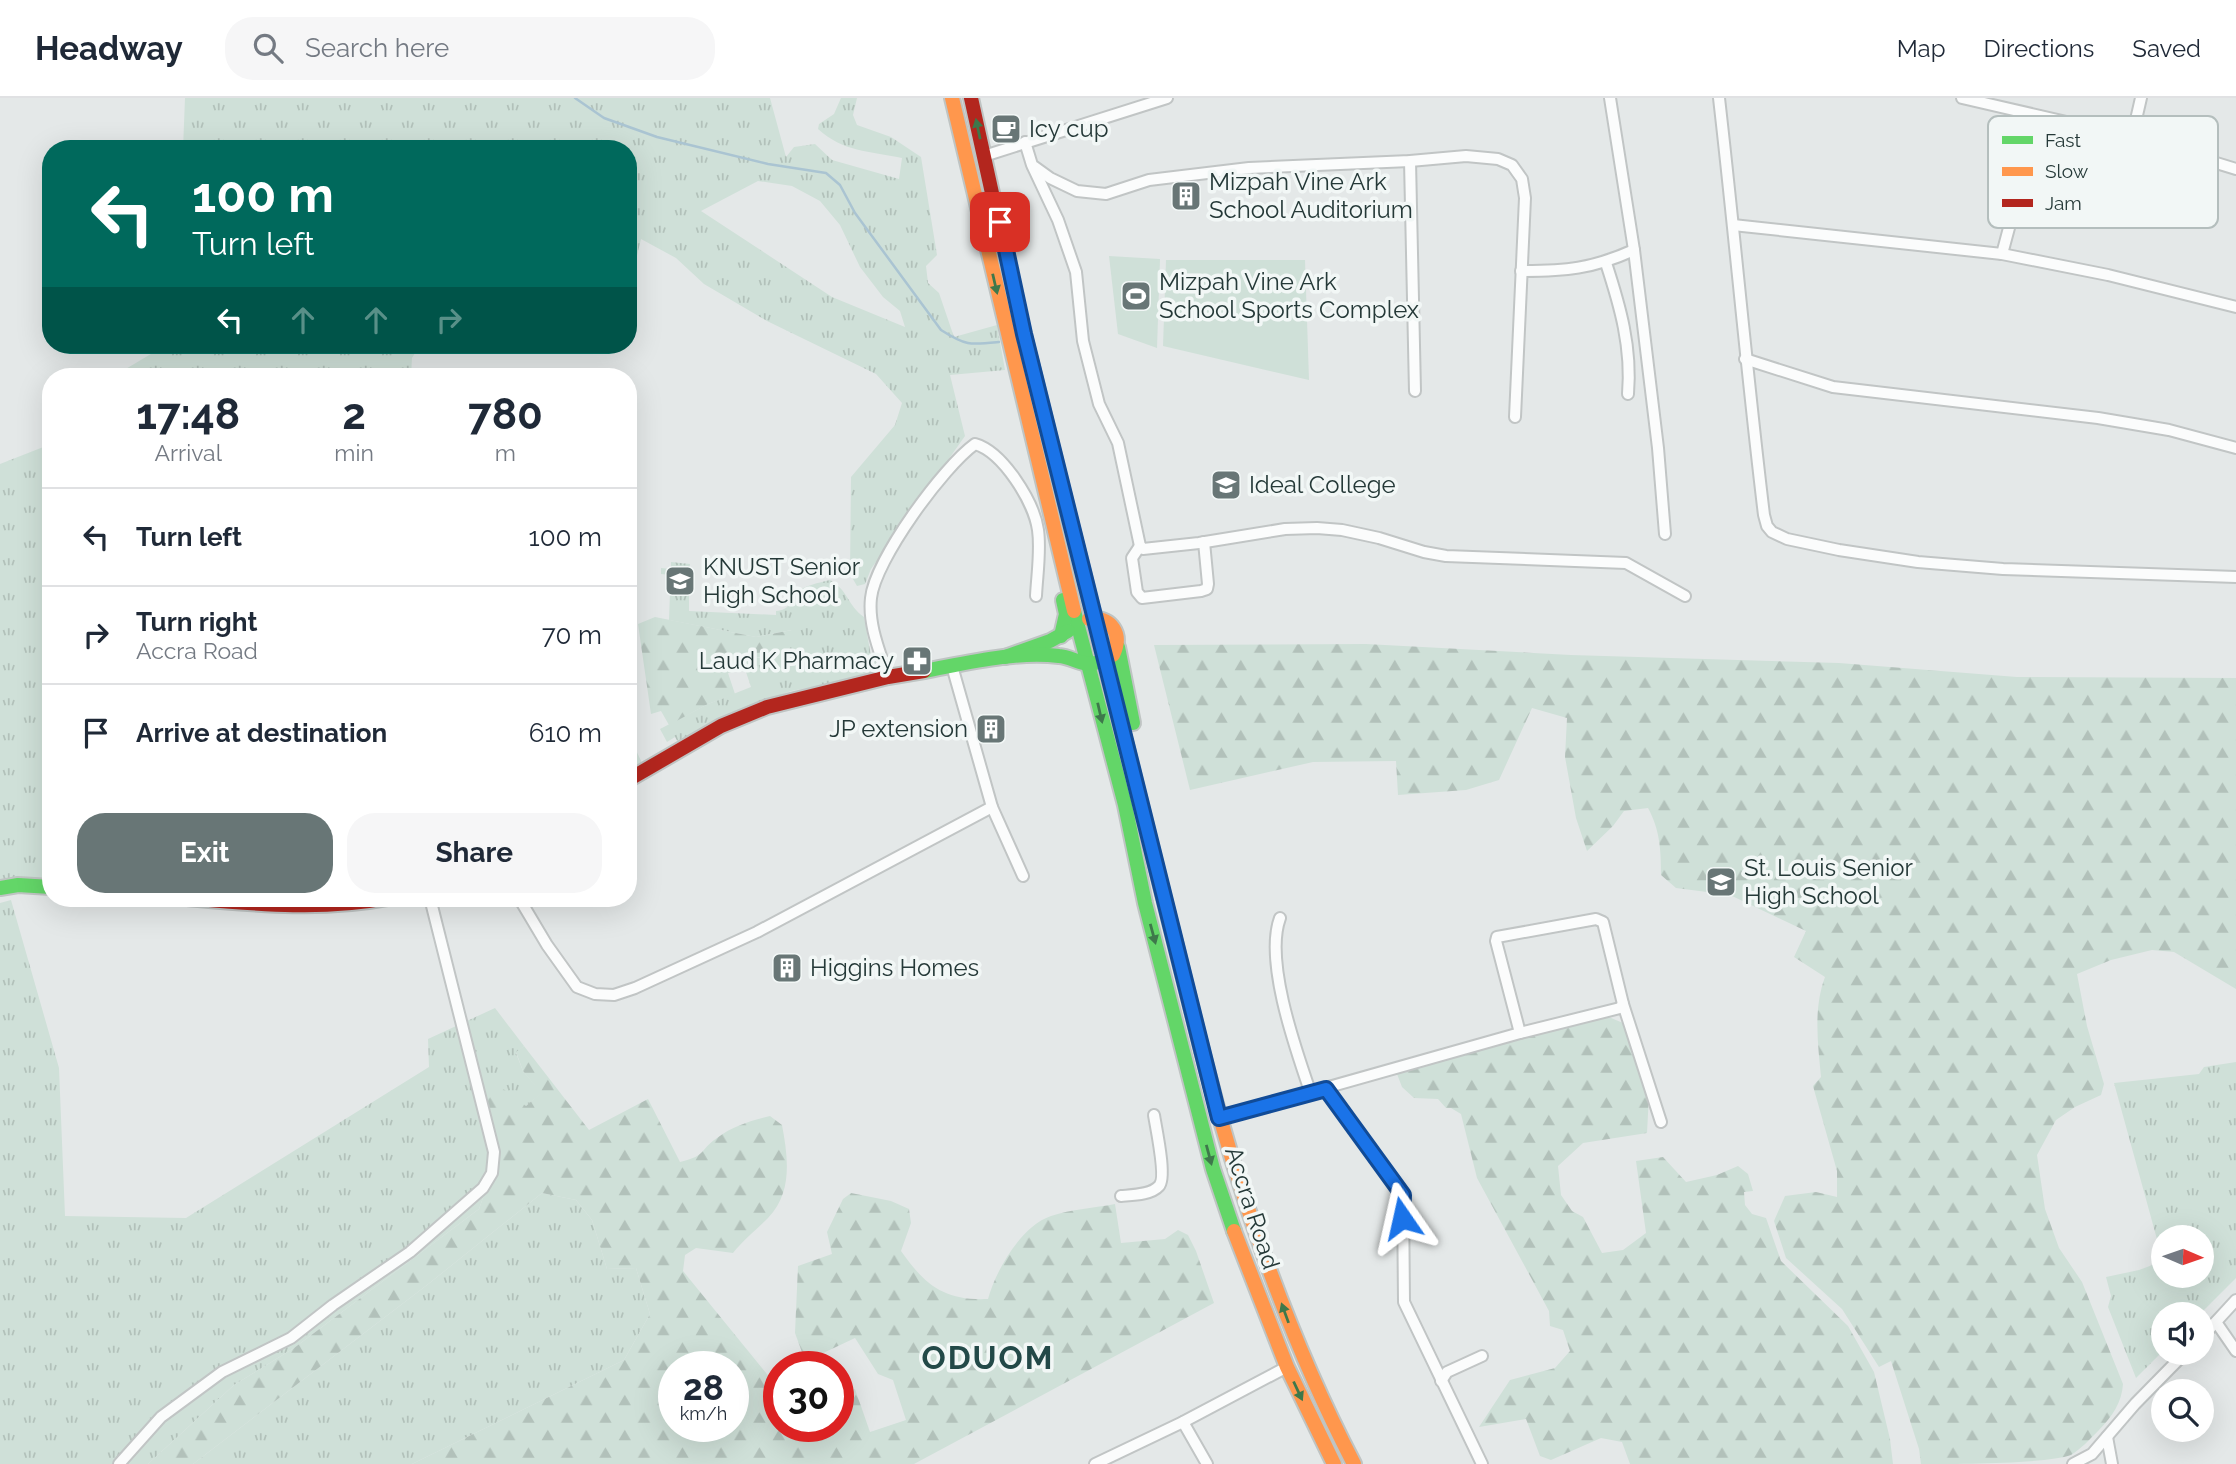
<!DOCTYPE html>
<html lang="en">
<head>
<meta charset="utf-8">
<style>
  :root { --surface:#fff; --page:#f6f6f7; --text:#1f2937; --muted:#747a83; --line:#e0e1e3; --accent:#687676 }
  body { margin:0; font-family:Raleway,sans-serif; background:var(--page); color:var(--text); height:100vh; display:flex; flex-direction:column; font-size:26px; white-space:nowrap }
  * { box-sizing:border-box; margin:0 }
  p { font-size:23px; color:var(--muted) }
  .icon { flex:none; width:38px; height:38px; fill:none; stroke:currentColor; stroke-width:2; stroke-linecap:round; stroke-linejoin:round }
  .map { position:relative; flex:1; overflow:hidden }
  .drawer { position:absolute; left:42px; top:270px; width:595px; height:539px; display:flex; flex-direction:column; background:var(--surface); border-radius:28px; box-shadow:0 7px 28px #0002 }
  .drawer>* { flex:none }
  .top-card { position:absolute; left:42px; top:42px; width:595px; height:214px; border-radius:28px; box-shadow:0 7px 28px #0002; background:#00695c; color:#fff; overflow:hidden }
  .needle { width:46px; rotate:92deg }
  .tools { position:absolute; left:2151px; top:1127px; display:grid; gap:14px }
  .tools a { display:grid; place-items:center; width:63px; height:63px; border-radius:50%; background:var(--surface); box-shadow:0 7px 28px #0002; font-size:35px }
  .speed { position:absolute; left:658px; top:1253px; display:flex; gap:14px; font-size:35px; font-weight:700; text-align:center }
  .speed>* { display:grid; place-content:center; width:91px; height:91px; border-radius:50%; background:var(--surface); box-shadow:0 7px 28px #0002; line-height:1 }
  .speed small { font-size:18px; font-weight:400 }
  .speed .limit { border:10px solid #d22; background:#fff; color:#111 }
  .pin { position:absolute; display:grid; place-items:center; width:60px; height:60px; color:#fff; margin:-30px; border-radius:14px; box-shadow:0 4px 10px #0006 }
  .me { position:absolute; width:77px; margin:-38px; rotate:349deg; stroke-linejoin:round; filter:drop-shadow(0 0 5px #0008) }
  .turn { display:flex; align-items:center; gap:24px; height:147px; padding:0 35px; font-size:32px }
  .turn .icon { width:91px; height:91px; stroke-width:2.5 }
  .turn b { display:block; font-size:49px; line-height:60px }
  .lanes { display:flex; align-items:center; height:66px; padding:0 35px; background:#0003; justify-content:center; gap:35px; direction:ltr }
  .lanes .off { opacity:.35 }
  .eta { display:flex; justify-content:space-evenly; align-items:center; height:119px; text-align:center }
  .eta b { font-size:42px; font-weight:700; line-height:49px }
  .action { display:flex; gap:14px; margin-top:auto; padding:14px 35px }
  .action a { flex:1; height:80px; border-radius:28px; background:var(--accent); color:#fff; font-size:28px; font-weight:700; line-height:80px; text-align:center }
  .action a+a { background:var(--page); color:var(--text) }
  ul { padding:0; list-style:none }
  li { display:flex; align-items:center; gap:21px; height:98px; padding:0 35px; border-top:2px solid var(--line) }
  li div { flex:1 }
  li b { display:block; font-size:26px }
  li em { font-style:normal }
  header { display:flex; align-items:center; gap:42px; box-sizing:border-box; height:98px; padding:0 35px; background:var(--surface); border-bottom:2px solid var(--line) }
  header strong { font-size:33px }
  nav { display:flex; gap:38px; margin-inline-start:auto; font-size:24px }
  .search { width:490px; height:63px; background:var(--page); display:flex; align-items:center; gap:18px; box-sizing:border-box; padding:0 24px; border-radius:28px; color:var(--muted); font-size:26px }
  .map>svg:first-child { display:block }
</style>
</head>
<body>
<header>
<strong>Headway</strong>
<div class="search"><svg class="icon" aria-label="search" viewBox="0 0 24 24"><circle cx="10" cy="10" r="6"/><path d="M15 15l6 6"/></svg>Search here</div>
<nav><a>Map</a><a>Directions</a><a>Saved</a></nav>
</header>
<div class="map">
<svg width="2236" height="1366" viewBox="0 0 2236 1366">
  <defs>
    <pattern id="grass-tufts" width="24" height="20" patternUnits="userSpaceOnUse" patternTransform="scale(1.75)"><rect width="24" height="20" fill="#cfe0d8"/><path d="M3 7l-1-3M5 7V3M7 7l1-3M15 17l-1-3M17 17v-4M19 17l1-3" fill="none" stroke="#b2c1ba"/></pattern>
    <pattern id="forest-firs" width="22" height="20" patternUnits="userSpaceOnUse" patternTransform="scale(1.75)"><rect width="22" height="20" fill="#cfe0d8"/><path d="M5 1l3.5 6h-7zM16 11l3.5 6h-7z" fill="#b2c1ba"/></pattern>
  </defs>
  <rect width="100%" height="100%" fill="#e4e8e8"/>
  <g fill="url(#grass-tufts)" fill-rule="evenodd">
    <path d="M185,0H770L786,59L794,49L815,46L832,62L899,81L902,60C869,53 843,54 818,31L819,26L834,16L841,0H857L853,17L857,27L891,39L921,59L937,157L926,168L928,185L939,195L954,239L997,227L1005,272L950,277L965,338L871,471L865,486L857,488L850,476L851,379L895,327L902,305L876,276L767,223L704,186L676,160L641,141L628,195V51H183ZM758,83L792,88L820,103L840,127L860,169L883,199L900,213L905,229L832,199L701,113Z"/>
    <path d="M166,247H420L412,260L411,278H119L124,272Z"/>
    <path d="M51,346V779L0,782V366Z"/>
    <path d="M671,464L690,466L688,483L671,482V477L661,476V470L671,471Z"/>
    <path d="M830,482C849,493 847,507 864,519L871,558L881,565L882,576L791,593L734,615L679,646L675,639L667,644L660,631L708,606L751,589L745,571L748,570L751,560H766L792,532L756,539L669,522L670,494L689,495V513L776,517V513C790,512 789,504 797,495C804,487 819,485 830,482Z"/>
    <path d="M628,572L634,613L633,646L643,667L628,675Z"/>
    <path d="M11,802L59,970L65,1118L186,1120L429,969L428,941L495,910L524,948L516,955L523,973L542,995L526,1008L487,1001L500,1052L479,1111L294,1250L234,1287L148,1366H0V805Z"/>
    <path d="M2236,964V1180L2200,1216H2163V1253L2136,1280L2108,1209L2111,1198L2106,1179L2139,1172L2163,1163L2114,985L2199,976L2204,969ZM2163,1139H2202V1178H2163Z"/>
    <path d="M542,1095L576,1102L592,1122L607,1171L636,1170L650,1216L624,1262L412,1366H193L427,1187Z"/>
  </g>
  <g fill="url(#forest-firs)" fill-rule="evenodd">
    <path d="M655,519L756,539L792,532L796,538C788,561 770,558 751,560L748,570L728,575L735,596L708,606L669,627L661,613L651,616L638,526Z"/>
    <path d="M1366,546L1571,557L1839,565L2017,579L2236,580V891L2174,854L2152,852L2111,862L2077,876L2087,928L2104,986L2101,997L2075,1009L2056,1022L2037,1057L2045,1111L2059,1150L2082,1184L2123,1286C2122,1304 2112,1319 2099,1332C2090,1341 2081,1351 2071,1357C2046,1366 1953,1366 1921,1366L1919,1351L1891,1263L1879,1269L1842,1211L1786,1160L1774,1123L1785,1098L1816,1094L1837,1099V1073L1813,988L1821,979C1818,946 1813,911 1825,879L1794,859L1806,833L1730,797L1676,790L1661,777C1661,752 1660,732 1648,710L1624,713L1613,728L1587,753L1576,720L1565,659L1567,620L1532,610L1499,682L1466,692L1398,697L1396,663L1313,664L1190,692L1154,547Z"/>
    <path d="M1604,917L1623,925L1649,997L1647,1035L1583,1045L1558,1068L1561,1097L1572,1113L1583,1119L1602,1155L1623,1152L1646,1135L1636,1063L1663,1059L1686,1084L1717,1077L1738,1068L1748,1076L1753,1093L1744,1094L1745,1107L1752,1116L1766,1120L1781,1163L1848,1228L1874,1274L1890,1341L1893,1366H1630L1622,1344L1601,1340L1551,1362L1540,1358L1526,1321L1479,1329L1510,1282L1555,1270L1570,1253L1563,1232L1550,1228L1549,1213L1477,1080L1461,1016L1451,1010H1446L1438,1001L1414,1000L1402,989L1397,976L1467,953Z"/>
    <path d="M524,948L589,1032L648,1001L680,1064C708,1057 698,1053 717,1040C733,1028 750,1023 770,1018L782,1027C788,1059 793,1094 768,1120C756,1132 744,1141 733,1155L696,1150L685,1157L683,1173L779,1291V1328H838V1293L855,1291L870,1334L906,1322L893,1282L878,1276L855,1240L819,1257H803L795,1235L798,1168L832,1156L827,1134L843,1101L851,1095L891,1103L909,1111L911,1125L901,1153C925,1187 944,1203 988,1201C996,1172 1021,1128 1051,1118C1071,1111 1095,1110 1115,1106L1121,1145L1165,1141L1178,1132L1188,1137L1196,1153L1214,1205L914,1366H412L624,1262L650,1216L636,1170L607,1171L592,1122L576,1102L542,1095L427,1187L193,1366H148L234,1287L294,1250L479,1111L500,1052L487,1001L502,990L526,1008L541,995L523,973L516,954ZM674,1269H733V1328H674Z"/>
  </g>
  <g fill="#cfe0d8">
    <path d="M1109,158L1160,161L1157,250L1118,236Z"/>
    <path d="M1166,162H1305L1309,282L1163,248Z"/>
  </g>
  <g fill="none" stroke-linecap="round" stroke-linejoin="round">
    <path stroke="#aac4d2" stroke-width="2.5" d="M575,0L604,20L657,39L768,66L826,75L840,87L855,115L941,232C966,248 970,247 999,244"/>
    <g stroke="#c1c5c5" stroke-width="14">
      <g id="street">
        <path d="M1610,0L1634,152L1658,350L1665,436"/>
        <path d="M1719,0C1735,139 1747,278 1764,417L1767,428L1772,434L1787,441L1839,452L1918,464L2003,471L2236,479"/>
        <path d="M1962,0L2132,39L2236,71"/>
        <path d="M2132,39L2141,0"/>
        <path d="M1025,44L1032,67L1050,80L1077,93L1106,96L1149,82L1249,70L1410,63L1466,58L1498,61L1512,67L1522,81L1525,100L1515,319"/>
        <path d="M984,58L1167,0"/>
        <path d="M1410,63L1415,293"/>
        <path d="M1033,69L1058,122L1076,174L1083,243L1099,306L1118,345L1140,448"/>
        <path d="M1733,127L2002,156L2108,177L2236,209"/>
        <path d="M2002,156L2039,18"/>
        <path d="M1606,165C1620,208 1632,249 1628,296"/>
        <path d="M1521,173C1565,173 1592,171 1634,152"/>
        <path d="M1745,261L1833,289L2098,320L2169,332L2236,350"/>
        <path d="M1140,448L1143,451L1199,445L1285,431L1317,430L1342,432L1379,440L1424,454L1446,458L1626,465L1685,498"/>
        <path d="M1140,448L1132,460L1137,494L1142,500L1201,493L1207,491L1208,486L1204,444"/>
        <path d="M952,568L992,709L1023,778"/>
        <path d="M888,579C880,554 868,527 871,500C875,462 943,369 975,346C1003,354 1034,404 1038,432C1041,453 1037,477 1036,498"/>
        <path d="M519,800L547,847L577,889L595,896L614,897L635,890L757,834L992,709"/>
        <path d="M1280,820C1264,863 1296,952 1311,996"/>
        <path d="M1520,935L1496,843L1497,839L1596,821L1603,824L1623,906L1661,1024"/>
        <path d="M1326,991L1403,1097L1404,1204L1482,1366"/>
        <path d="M1219,1020L1520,935L1620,910L1623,906"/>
        <path d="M1121,1098C1132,1097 1151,1097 1159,1088C1167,1080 1156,1030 1154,1017"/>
        <path d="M2216,1224L2236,1253"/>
        <path d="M2202,1239L2236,1202"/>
        <path d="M1441,1283L1447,1274L1482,1258"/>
        <path d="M1183,1324L1207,1366"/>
        <path d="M2107,1339L2112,1366"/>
        <path d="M119,1366L161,1319L222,1274L291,1240L333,1207L410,1154L483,1090L492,1075L494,1054L430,800"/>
        <path d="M1095,1366L1183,1324L1287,1269"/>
        <path d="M2073,1366L2092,1356L2135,1306L2185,1255"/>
      </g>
    </g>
    <g stroke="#bfc4c3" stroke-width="18">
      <g id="fast">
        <path d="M1050,342L1202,953"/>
        <path d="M1074,513L1125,707L1145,805L1213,1071L1234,1133"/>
        <path d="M1061,538L1066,516L1063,502"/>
        <path d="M1118,549L1133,625"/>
        <path d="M1005,559L1050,543L1068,533"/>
        <path d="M924,573C967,565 1014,553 1059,558C1072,559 1082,568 1095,565"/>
        <path d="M0,790L18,787L51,789"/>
      </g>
    </g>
    <g stroke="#bfc4c3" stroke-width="18">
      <g id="slow">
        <path d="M952,0L1074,513"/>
        <path d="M1089,521C1112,519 1123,536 1113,557"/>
        <path d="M1202,953C1237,1091 1288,1239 1354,1366"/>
        <path d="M1234,1133L1287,1269L1334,1366"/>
      </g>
    </g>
    <g stroke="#bfc4c3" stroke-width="18">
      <g id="jam">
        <path d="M971,0L1018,213L1050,342"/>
        <path d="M628,682L721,628L767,609L888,579L924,573"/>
        <path d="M187,800C255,806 321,813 388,800"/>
      </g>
    </g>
    <use href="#street" stroke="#fbfcfc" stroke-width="10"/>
    <use href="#fast" stroke="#63d668" stroke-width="14"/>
    <use href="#slow" stroke="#ff974d" stroke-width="14"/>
    <use href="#jam" stroke="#b3261e" stroke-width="14"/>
  </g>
  <defs><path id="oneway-solid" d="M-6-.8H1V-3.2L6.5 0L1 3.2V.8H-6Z" transform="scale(1.75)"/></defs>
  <g fill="#3e784b">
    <use href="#oneway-solid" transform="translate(978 31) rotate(-102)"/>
    <use href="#oneway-solid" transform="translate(995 186) rotate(77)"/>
    <use href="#oneway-solid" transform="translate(1100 615) rotate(77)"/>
    <use href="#oneway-solid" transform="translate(1153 836) rotate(75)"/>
    <use href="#oneway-solid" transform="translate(1209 1057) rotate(75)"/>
    <use href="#oneway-solid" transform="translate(1285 1215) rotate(-110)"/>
    <use href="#oneway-solid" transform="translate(1298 1293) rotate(65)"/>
  </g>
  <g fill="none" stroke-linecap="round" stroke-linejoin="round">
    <g stroke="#114b97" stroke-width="18">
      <path id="route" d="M1000,124L1024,236L1219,1020L1326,991L1403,1097L1402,1120"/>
    </g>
    <use href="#route" stroke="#1a73e8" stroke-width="12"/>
  </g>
  <defs>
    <g id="cafe-square" transform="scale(1.575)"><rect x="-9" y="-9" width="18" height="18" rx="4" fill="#687676" stroke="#f2f7f6"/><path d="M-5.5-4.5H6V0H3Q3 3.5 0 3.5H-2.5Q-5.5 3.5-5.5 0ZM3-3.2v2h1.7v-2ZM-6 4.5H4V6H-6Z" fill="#fff"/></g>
    <g id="building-square" transform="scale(1.575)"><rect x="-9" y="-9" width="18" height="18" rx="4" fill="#687676" stroke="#f2f7f6"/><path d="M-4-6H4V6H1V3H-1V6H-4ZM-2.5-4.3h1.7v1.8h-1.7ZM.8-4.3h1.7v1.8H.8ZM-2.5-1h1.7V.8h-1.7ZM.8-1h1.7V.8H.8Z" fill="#fff"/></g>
    <g id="stadium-square" transform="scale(1.575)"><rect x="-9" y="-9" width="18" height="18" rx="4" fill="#687676" stroke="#f2f7f6"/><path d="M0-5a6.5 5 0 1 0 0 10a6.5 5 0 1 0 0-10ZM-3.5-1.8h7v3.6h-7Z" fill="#fff"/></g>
    <g id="school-square" transform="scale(1.575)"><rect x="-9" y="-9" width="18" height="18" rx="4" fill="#687676" stroke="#f2f7f6"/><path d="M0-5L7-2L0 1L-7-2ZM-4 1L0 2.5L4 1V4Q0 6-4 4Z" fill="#fff"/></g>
    <g id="pharmacy-square" transform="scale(1.575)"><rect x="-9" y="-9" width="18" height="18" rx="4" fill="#687676" stroke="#f2f7f6"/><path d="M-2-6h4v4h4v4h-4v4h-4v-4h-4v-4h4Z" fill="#fff"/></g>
  </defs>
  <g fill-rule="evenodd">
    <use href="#cafe-square" x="1006" y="31"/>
    <use href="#building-square" x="1186" y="98"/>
    <use href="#stadium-square" x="1136" y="198"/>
    <use href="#school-square" x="1226" y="387"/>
    <use href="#school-square" x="680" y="483"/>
    <use href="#pharmacy-square" x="917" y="563"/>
    <use href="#building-square" x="991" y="631"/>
    <use href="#school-square" x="1721" y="784"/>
    <use href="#building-square" x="787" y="870"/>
  </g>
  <g text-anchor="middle" stroke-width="7" stroke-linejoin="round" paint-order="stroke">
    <g font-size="24" fill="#253938" stroke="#f2f7f6" text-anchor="start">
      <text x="1029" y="39">Icy cup</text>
      <text x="1209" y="92">Mizpah Vine Ark<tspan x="1209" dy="28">School Auditorium</tspan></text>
      <text x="1159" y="192">Mizpah Vine Ark<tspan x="1159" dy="28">School Sports Complex</tspan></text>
      <text x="1249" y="395">Ideal College</text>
      <text x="703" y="477">KNUST Senior<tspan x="703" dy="28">High School</tspan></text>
      <text x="894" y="571" text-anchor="end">Laud K Pharmacy</text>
      <text x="968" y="639" text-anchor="end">JP extension</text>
      <text x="1744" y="778">St. Louis Senior<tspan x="1744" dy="28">High School</tspan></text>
      <text x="810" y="878">Higgins Homes</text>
    </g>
    <g font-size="24" fill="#253938" stroke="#f2f7f6">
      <text transform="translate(1252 1110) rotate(72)" y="8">Accra Road</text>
    </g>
    <g font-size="32" font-weight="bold" letter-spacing="2" fill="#234948" stroke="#f2f7f6">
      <text x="988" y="1271">ODUOM</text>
    </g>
  </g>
  <rect x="1988" y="18" width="230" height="112" rx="10" fill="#f2f7f6" stroke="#b4bebd" stroke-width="2"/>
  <rect x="2002" y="38" width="31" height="8" fill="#63d668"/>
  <rect x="2002" y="69" width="31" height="9" fill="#ff974d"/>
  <rect x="2002" y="101" width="31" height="8" fill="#b3261e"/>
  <g font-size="19" fill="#253938">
    <text x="2045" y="49">Fast</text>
    <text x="2045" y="80">Slow</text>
    <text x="2045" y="112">Jam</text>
  </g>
</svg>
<div class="tools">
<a><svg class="needle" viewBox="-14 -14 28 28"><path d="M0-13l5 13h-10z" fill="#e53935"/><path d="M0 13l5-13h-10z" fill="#747a83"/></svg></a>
<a><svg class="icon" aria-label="sound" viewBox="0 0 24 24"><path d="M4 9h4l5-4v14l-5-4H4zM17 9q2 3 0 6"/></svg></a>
<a><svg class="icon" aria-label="search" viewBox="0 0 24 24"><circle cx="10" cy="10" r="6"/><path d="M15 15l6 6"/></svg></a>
</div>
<div class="speed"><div>28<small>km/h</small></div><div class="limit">30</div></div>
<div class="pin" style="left:1000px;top:124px;background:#d93025"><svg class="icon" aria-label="arrive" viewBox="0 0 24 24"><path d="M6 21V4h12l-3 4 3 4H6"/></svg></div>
<svg class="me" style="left:1402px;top:1120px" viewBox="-20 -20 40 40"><path d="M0-17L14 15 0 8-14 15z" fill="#1a73e8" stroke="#fff" stroke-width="4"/></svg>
<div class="top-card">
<div class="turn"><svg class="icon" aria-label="left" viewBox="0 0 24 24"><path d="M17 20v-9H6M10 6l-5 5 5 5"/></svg><div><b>100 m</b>Turn left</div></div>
<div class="lanes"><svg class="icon" aria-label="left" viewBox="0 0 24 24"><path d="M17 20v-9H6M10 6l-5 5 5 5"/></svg><svg class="icon off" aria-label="ahead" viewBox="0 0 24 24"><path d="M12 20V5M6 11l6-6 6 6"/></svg><svg class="icon off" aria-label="ahead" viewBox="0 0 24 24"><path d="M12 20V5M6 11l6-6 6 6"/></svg><svg class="icon off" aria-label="right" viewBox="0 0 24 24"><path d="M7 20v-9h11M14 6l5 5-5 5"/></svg></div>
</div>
<section class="drawer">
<div class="eta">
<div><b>17:48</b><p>Arrival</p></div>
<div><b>2</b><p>min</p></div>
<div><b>780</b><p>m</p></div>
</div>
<ul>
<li><svg class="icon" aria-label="left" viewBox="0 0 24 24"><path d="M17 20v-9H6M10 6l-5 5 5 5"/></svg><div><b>Turn left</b></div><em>100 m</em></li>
<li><svg class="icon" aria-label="right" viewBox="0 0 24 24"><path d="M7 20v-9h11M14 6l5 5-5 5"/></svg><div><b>Turn right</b><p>Accra Road</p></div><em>70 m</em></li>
<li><svg class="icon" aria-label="arrive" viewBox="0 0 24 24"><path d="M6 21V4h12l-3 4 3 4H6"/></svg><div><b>Arrive at destination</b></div><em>610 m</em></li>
</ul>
<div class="action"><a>Exit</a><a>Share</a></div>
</section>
</div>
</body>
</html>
